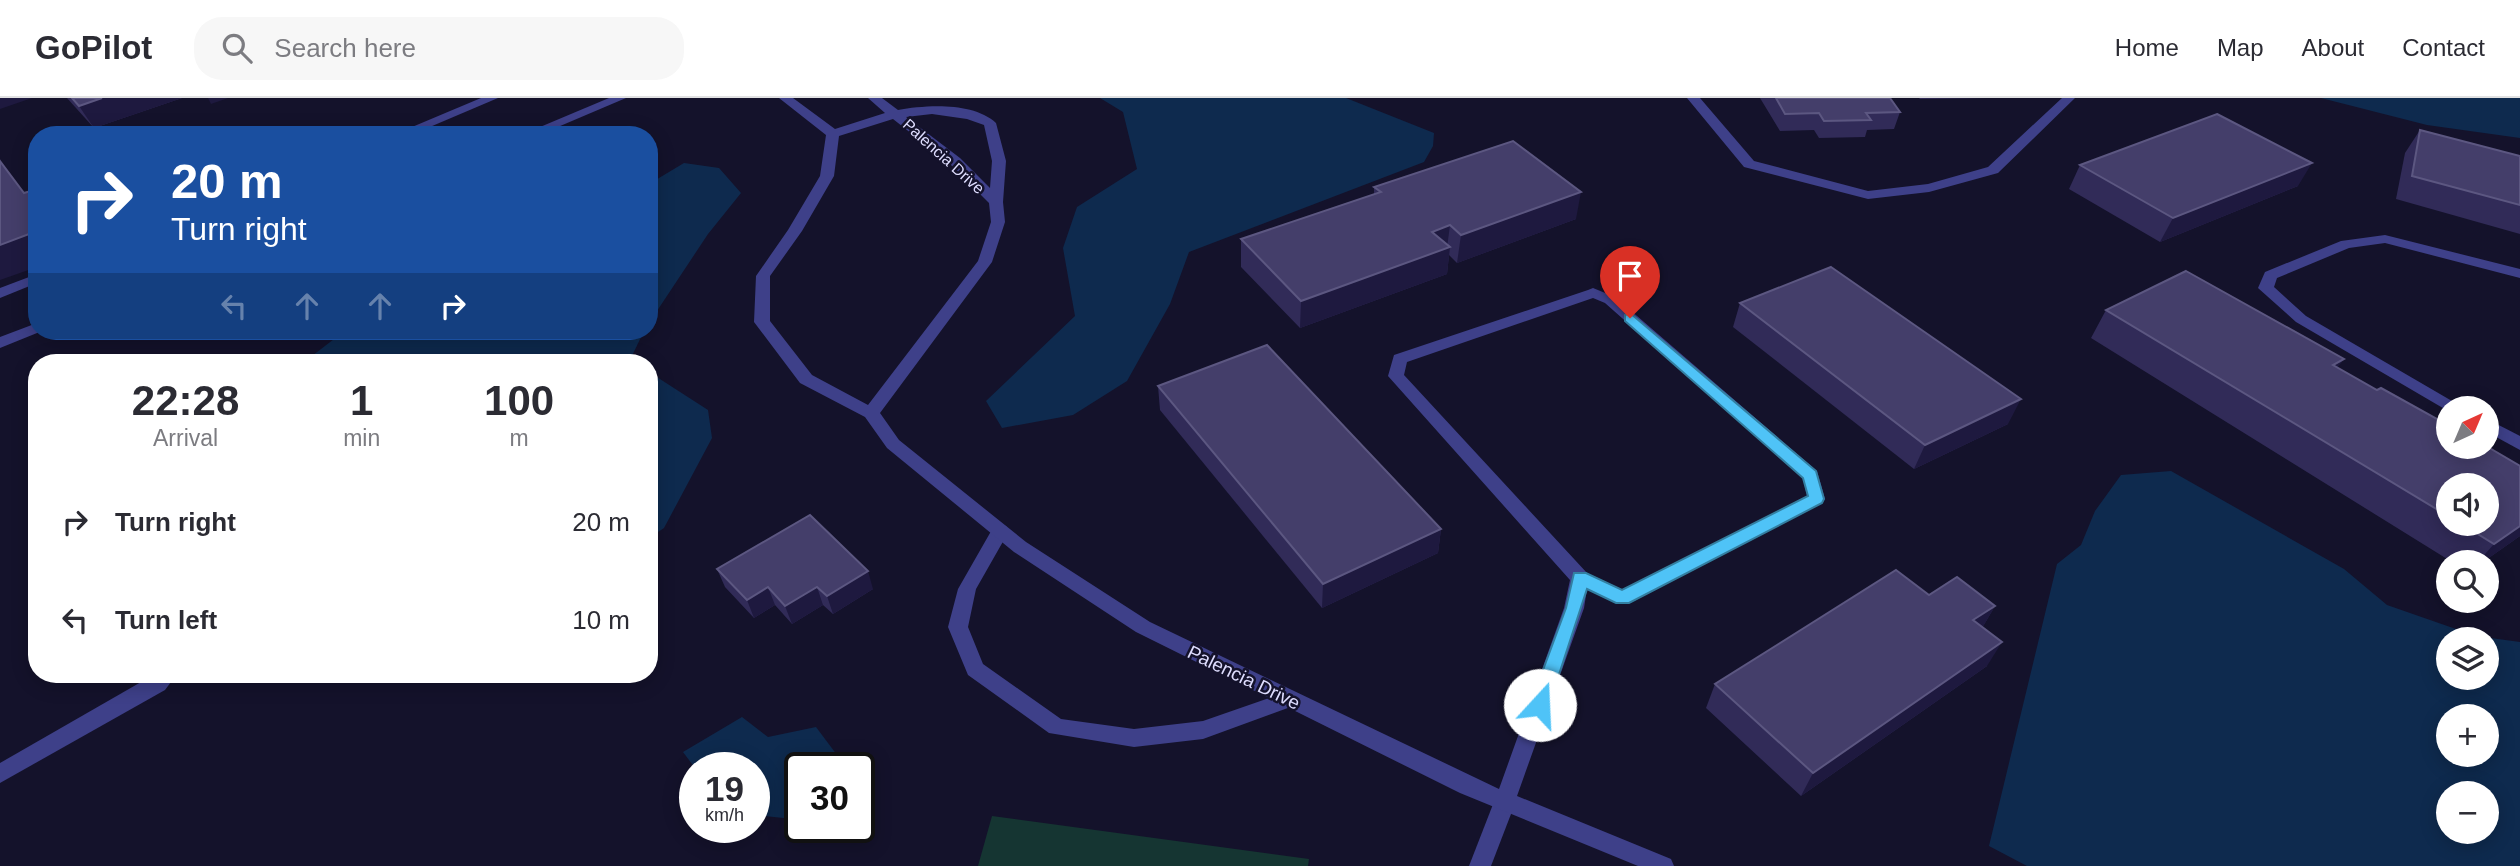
<!DOCTYPE html>
<html lang="en">
<head>
<meta charset="utf-8">
<style>
  :root { --surface:#fff; --page:#f7f7f7; --text:#2b2b33; --muted:#7c7c81; --line:#e1e1e2 }
  body { margin:0; font-family:Arial,sans-serif; background:var(--page); color:var(--text); height:100vh; display:flex; flex-direction:column; font-size:26px; white-space:nowrap }
  * { box-sizing:border-box; margin:0 }
  p { font-size:23px; color:var(--muted) }
  .icon { flex:none; width:38px; height:38px; fill:none; stroke:currentColor; stroke-width:2; stroke-linecap:round; stroke-linejoin:round }
  .map { position:relative; flex:1; overflow:hidden }
  .drawer { position:absolute; left:28px; top:256px; width:630px; height:329px; display:flex; flex-direction:column; background:var(--surface); border-radius:28px; box-shadow:0 4px 18px #0003 }
  .drawer>* { flex:none }
  .top-card { position:absolute; left:28px; top:28px; width:630px; height:214px; border-radius:28px; box-shadow:0 4px 18px #0003; background:#1a4fa0; color:#fff; overflow:hidden }
  .needle { width:46px; rotate:44deg }
  .fabs { position:absolute; left:2436px; top:298px; display:grid; gap:14px }
  .fabs a { display:grid; place-items:center; width:63px; height:63px; border-radius:50%; background:var(--surface); box-shadow:0 4px 18px #0003; font-size:35px }
  .speed { position:absolute; left:679px; top:654px; display:flex; gap:14px; font-size:35px; font-weight:700; text-align:center }
  .speed>* { display:grid; place-content:center; width:91px; height:91px; border-radius:50%; background:var(--surface); box-shadow:0 4px 18px #0003; line-height:1 }
  .speed small { font-size:18px; font-weight:400 }
  .speed .limit { border:4px solid #111; border-radius:10px; background:#fff; color:#111 }
  .pin { position:absolute; display:grid; place-items:center; width:60px; height:60px; color:#fff; margin:-72px -30px; border-radius:50% 50% 50% 0; rotate:-45deg; box-shadow:0 0 7px #0007 }
  .pin .icon { rotate:45deg }
  .me { position:absolute; width:77px; margin:-38px; rotate:20deg; stroke-linejoin:round; filter:drop-shadow(0 0 5px #0008) }
  .turn { display:flex; align-items:center; gap:24px; height:147px; padding:0 28px; font-size:32px }
  .turn .icon { width:91px; height:91px; stroke-width:2.5 }
  .turn b { display:block; font-size:49px; line-height:60px }
  .lanes { display:flex; align-items:center; height:66px; padding:0 28px; background:#0003; justify-content:center; gap:35px; direction:ltr }
  .lanes .off { opacity:.35 }
  .eta { display:flex; justify-content:space-evenly; align-items:center; height:119px; text-align:center }
  .eta b { font-size:42px; font-weight:600; line-height:49px }
  ul { padding:0; list-style:none }
  li { display:flex; align-items:center; gap:21px; height:98px; padding:0 28px }
  li div { flex:1 }
  li b { display:block; font-size:26px }
  li em { font-style:normal }
  header { display:flex; align-items:center; gap:42px; box-sizing:border-box; height:98px; padding:0 35px; background:var(--surface); border-bottom:2px solid var(--line) }
  header strong { font-size:33px }
  nav { display:flex; gap:38px; margin-inline-start:auto; font-size:24px }
  .search { width:490px; height:63px; background:var(--page); display:flex; align-items:center; gap:18px; box-sizing:border-box; padding:0 24px; border-radius:28px; color:var(--muted); font-size:26px }
  .map>svg:first-child { display:block }
</style>
</head>
<body>
<header>
<strong>GoPilot</strong>
<div class="search"><svg class="icon" aria-label="search" viewBox="0 0 24 24"><circle cx="10" cy="10" r="6"/><path d="M15 15l6 6"/></svg>Search here</div>
<nav><a>Home</a><a>Map</a><a>About</a><a>Contact</a></nav>
</header>
<div class="map">
<svg width="2520" height="768" viewBox="0 0 2520 768">
  <rect width="100%" height="100%" fill="#14122b"/>
  <path fill="#153532" d="M992,718L1309,761L1308,768H978Z"/>
  <g fill="#0e2a4e" fill-rule="evenodd">
    <path d="M1100,0H1346L1434,35L1433,48L1424,64L1189,154L1170,206L1127,283L1073,317L1002,330L986,303L1075,218L1063,150L1077,109L1137,71L1123,14Z"/>
    <path d="M2321,0H2520V40L2427,27Z"/>
    <path d="M684,65L719,70L741,95L708,136L649,225V86Z"/>
    <path d="M352,233H644L629,264H304L342,235Z"/>
    <path d="M649,274L708,312L712,340L664,430L649,440Z"/>
    <path d="M2171,373L2344,471L2387,507L2476,538L2520,544V768H2027L1989,748L2057,466L2081,447L2095,413L2121,377ZM2448,541H2487V579H2448ZM2448,618H2487V656H2448ZM2448,695H2487V733H2448Z"/>
    <path d="M742,619L768,639L816,629L840,661L833,670H800V712L793,721L754,717V670H695L683,654Z"/>
  </g>
  <g fill="none" stroke-linecap="round" stroke-linejoin="round">
    <g fill="#3e4089" fill-rule="evenodd">
      <path d="M481,0H498L411,37H393Z"/>
      <path d="M37,176V185L0,200V190Z"/>
      <path d="M1000,426L1006,428L1009,433L976,491L968,529L983,566L1061,621L1134,631L1203,623L1289,593L1296,595L1299,601L1296,607L1203,641L1134,649L1049,635L968,577L948,529L958,491L994,428Z"/>
      <path d="M155,576H177L165,592L0,685V665Z"/>
      <path d="M1505,694L1513,696L1516,703L1491,768H1469L1497,696Z"/>
    </g>
    <g fill="#3e4089" fill-rule="evenodd">
      <path d="M609,0H626L539,37H521Z"/>
      <path d="M779,0H793L835,31L885,15L868,0H882L898,12C927,7 973,4 996,25L1006,63L1003,104L1005,124L992,164L880,315L899,342L1026,444L1150,524L1499,691L1564,510L1570,482L1388,278L1394,257L1588,192L1593,190L1615,199L1817,373L1825,401L1822,405L1630,505H1616L1587,491L1584,510L1517,698L1671,761L1674,768H1638L1460,695L1136,534L1014,454L887,350L865,319L800,285L754,224L756,178L788,132L820,78L826,37ZM932,16L967,21L984,27L992,63L990,90L960,60L906,19ZM893,21L950,66L989,105L991,124L978,163L868,307L812,277L770,223V178L802,133L834,78L839,38ZM1593,200L1605,205L1803,380L1807,398L1623,492L1587,475L1404,277L1407,264Z"/>
      <path d="M1687,0H1700L1754,63L1868,93L1928,86L1988,69L2062,0H2075L1998,75L1929,94L1868,101L1744,69Z"/>
      <path d="M2385,137L2520,171V180L2385,145L2349,150L2277,180L2274,189L2306,218L2464,310H2448V313L2296,224L2258,190L2265,174L2341,143Z"/>
      <path d="M37,225V233H42L0,250V239Z"/>
      <path d="M2487,321L2520,338V352L2487,334Z"/>
    </g>
  </g>
  <g fill="#312b58" fill-rule="evenodd">
    <path d="M67,0H182L94,30Z"/>
    <path d="M1760,0H1890L1900,14L1894,31L1867,32L1865,39L1819,40L1814,32L1780,33Z"/>
    <path d="M1919,0H1989L1920,1Z"/>
    <path d="M2420,32L2520,58V136L2396,101L2405,55Z"/>
    <path d="M2080,67L2298,88L2160,144L2069,91Z"/>
    <path d="M1374,89L1576,121L1457,165L1449,157L1447,176L1300,230L1241,169V141L1374,97Z"/>
    <path d="M1740,205L2008,326L1914,371L1733,229Z"/>
    <path d="M2106,212L2338,270L2377,292L2520,368V438L2483,464H2452L2091,240ZM2448,387L2487,425H2448Z"/>
    <path d="M1158,288L1441,431L1438,455L1322,510L1160,312Z"/>
    <path d="M717,471L873,491L833,516L823,507L792,526L775,507L754,520L725,489Z"/>
    <path d="M1929,497L1995,508L1982,530L1987,568L1801,698L1706,610L1715,586Z"/>
  </g>
  <g fill="#1e193f">
    <path d="M0,0H32L0,11Z"/>
    <path d="M102,0H182L94,30L79,8Z"/>
    <path d="M208,0H228L211,6Z"/>
    <path d="M2312,65L2298,88L2160,144L2173,120Z"/>
    <path d="M1581,94L1576,121L1457,165L1461,137Z"/>
    <path d="M1450,127L1447,150L1450,149L1447,176L1300,230L1301,203L1432,134Z"/>
    <path d="M37,133V169L0,182V147Z"/>
    <path d="M2344,261L2323,289L2333,267Z"/>
    <path d="M2021,301L2008,326L1914,371L1925,347Z"/>
    <path d="M2520,428V438L2483,464H2478L2494,446Z"/>
    <path d="M1441,431L1438,455L1322,510L1323,486Z"/>
    <path d="M868,473L873,491L833,516L827,498Z"/>
    <path d="M768,489L775,507L754,520L747,502Z"/>
    <path d="M817,489L823,507L792,526L785,508Z"/>
    <path d="M1995,508L1981,532L1973,522Z"/>
    <path d="M2002,544L1987,568L1801,698L1813,675Z"/>
  </g>
  <g fill="#443e6a" stroke="#5c5781" stroke-width="2">
    <path d="M72,0H102L79,8Z"/>
    <path d="M1776,0H1890L1900,14L1866,15L1871,22L1824,23L1819,15L1785,16Z"/>
    <path d="M2217,16L2312,65L2173,120L2080,67Z"/>
    <path d="M2420,32L2520,58V107L2412,78Z"/>
    <path d="M1513,43L1581,94L1461,137L1450,127L1432,134L1450,149L1301,203L1241,141L1381,94L1374,89Z"/>
    <path d="M0,63L24,95L37,91V133L0,147Z"/>
    <path d="M1831,169L2021,301L1925,347L1740,205Z"/>
    <path d="M2186,173L2344,261L2333,267L2377,292L2381,290L2448,327V348H2486L2520,368V428L2494,446L2460,425H2487V387H2448V418L2106,212Z"/>
    <path d="M1267,247L1441,431L1323,486L1158,288Z"/>
    <path d="M810,417L868,473L827,498L817,489L785,508L768,489L747,502L717,471Z"/>
    <path d="M1896,472L1929,497L1957,479L1995,508L1973,522L2002,544L1813,675L1715,586Z"/>
  </g>
  <path fill="#4fc3f7" stroke="#337fa1" stroke-width="2" d="M1630,215L1816,373L1824,401L1822,405L1629,505H1616L1587,491L1549,607L1540,614L1530,607L1566,510L1574,475H1586L1622,492L1808,398L1803,380L1625,223V217Z"/>
  <g text-anchor="middle" stroke-width="5" stroke-linejoin="round" paint-order="stroke">
    <g font-size="16" fill="#deddfe" stroke="#14122b">
      <text transform="translate(944 58) rotate(42)" y="6">Palencia Drive</text>
    </g>
    <g font-size="19" fill="#deddfe" stroke="#14122b">
      <text transform="translate(1244 579) rotate(26)" y="7">Palencia Drive</text>
    </g>
  </g>
</svg>
<div class="fabs">
<a><svg class="needle" viewBox="-14 -14 28 28"><path d="M0-13l5 13h-10z" fill="#e53935"/><path d="M0 13l5-13h-10z" fill="#7c7c81"/></svg></a>
<a><svg class="icon" aria-label="sound" viewBox="0 0 24 24"><path d="M4 9h4l5-4v14l-5-4H4zM17 9q2 3 0 6"/></svg></a>
<a><svg class="icon" aria-label="search" viewBox="0 0 24 24"><circle cx="10" cy="10" r="6"/><path d="M15 15l6 6"/></svg></a>
<a><svg class="icon" aria-label="layers" viewBox="0 0 24 24"><path d="M12 4l9 5-9 5-9-5zM3 14l9 5 9-5"/></svg></a>
<a>+</a>
<a>−</a>
</div>
<div class="speed"><div>19<small>km/h</small></div><div class="limit">30</div></div>
<div class="pin" style="left:1630px;top:220px;background:#d93025"><svg class="icon" aria-label="arrive" viewBox="0 0 24 24"><path d="M6 21V4h12l-3 4 3 4H6"/></svg></div>
<svg class="me" style="left:1540px;top:607px" viewBox="-20 -20 40 40"><circle r="19" fill="#fff"/><path d="M0-13L10 11 0 6-10 11z" fill="#4fc3f7"/></svg>
<div class="top-card">
<div class="turn"><svg class="icon" aria-label="right" viewBox="0 0 24 24"><path d="M7 20v-9h11M14 6l5 5-5 5"/></svg><div><b>20 m</b>Turn right</div></div>
<div class="lanes"><svg class="icon off" aria-label="left" viewBox="0 0 24 24"><path d="M17 20v-9H6M10 6l-5 5 5 5"/></svg><svg class="icon off" aria-label="ahead" viewBox="0 0 24 24"><path d="M12 20V5M6 11l6-6 6 6"/></svg><svg class="icon off" aria-label="ahead" viewBox="0 0 24 24"><path d="M12 20V5M6 11l6-6 6 6"/></svg><svg class="icon" aria-label="right" viewBox="0 0 24 24"><path d="M7 20v-9h11M14 6l5 5-5 5"/></svg></div>
</div>
<section class="drawer">
<div class="eta">
<div><b>22:28</b><p>Arrival</p></div>
<div><b>1</b><p>min</p></div>
<div><b>100</b><p>m</p></div>
</div>
<ul>
<li><svg class="icon" aria-label="right" viewBox="0 0 24 24"><path d="M7 20v-9h11M14 6l5 5-5 5"/></svg><div><b>Turn right</b></div><em>20 m</em></li>
<li><svg class="icon" aria-label="left" viewBox="0 0 24 24"><path d="M17 20v-9H6M10 6l-5 5 5 5"/></svg><div><b>Turn left</b></div><em>10 m</em></li>
</ul>
</section>
</div>
</body>
</html>
